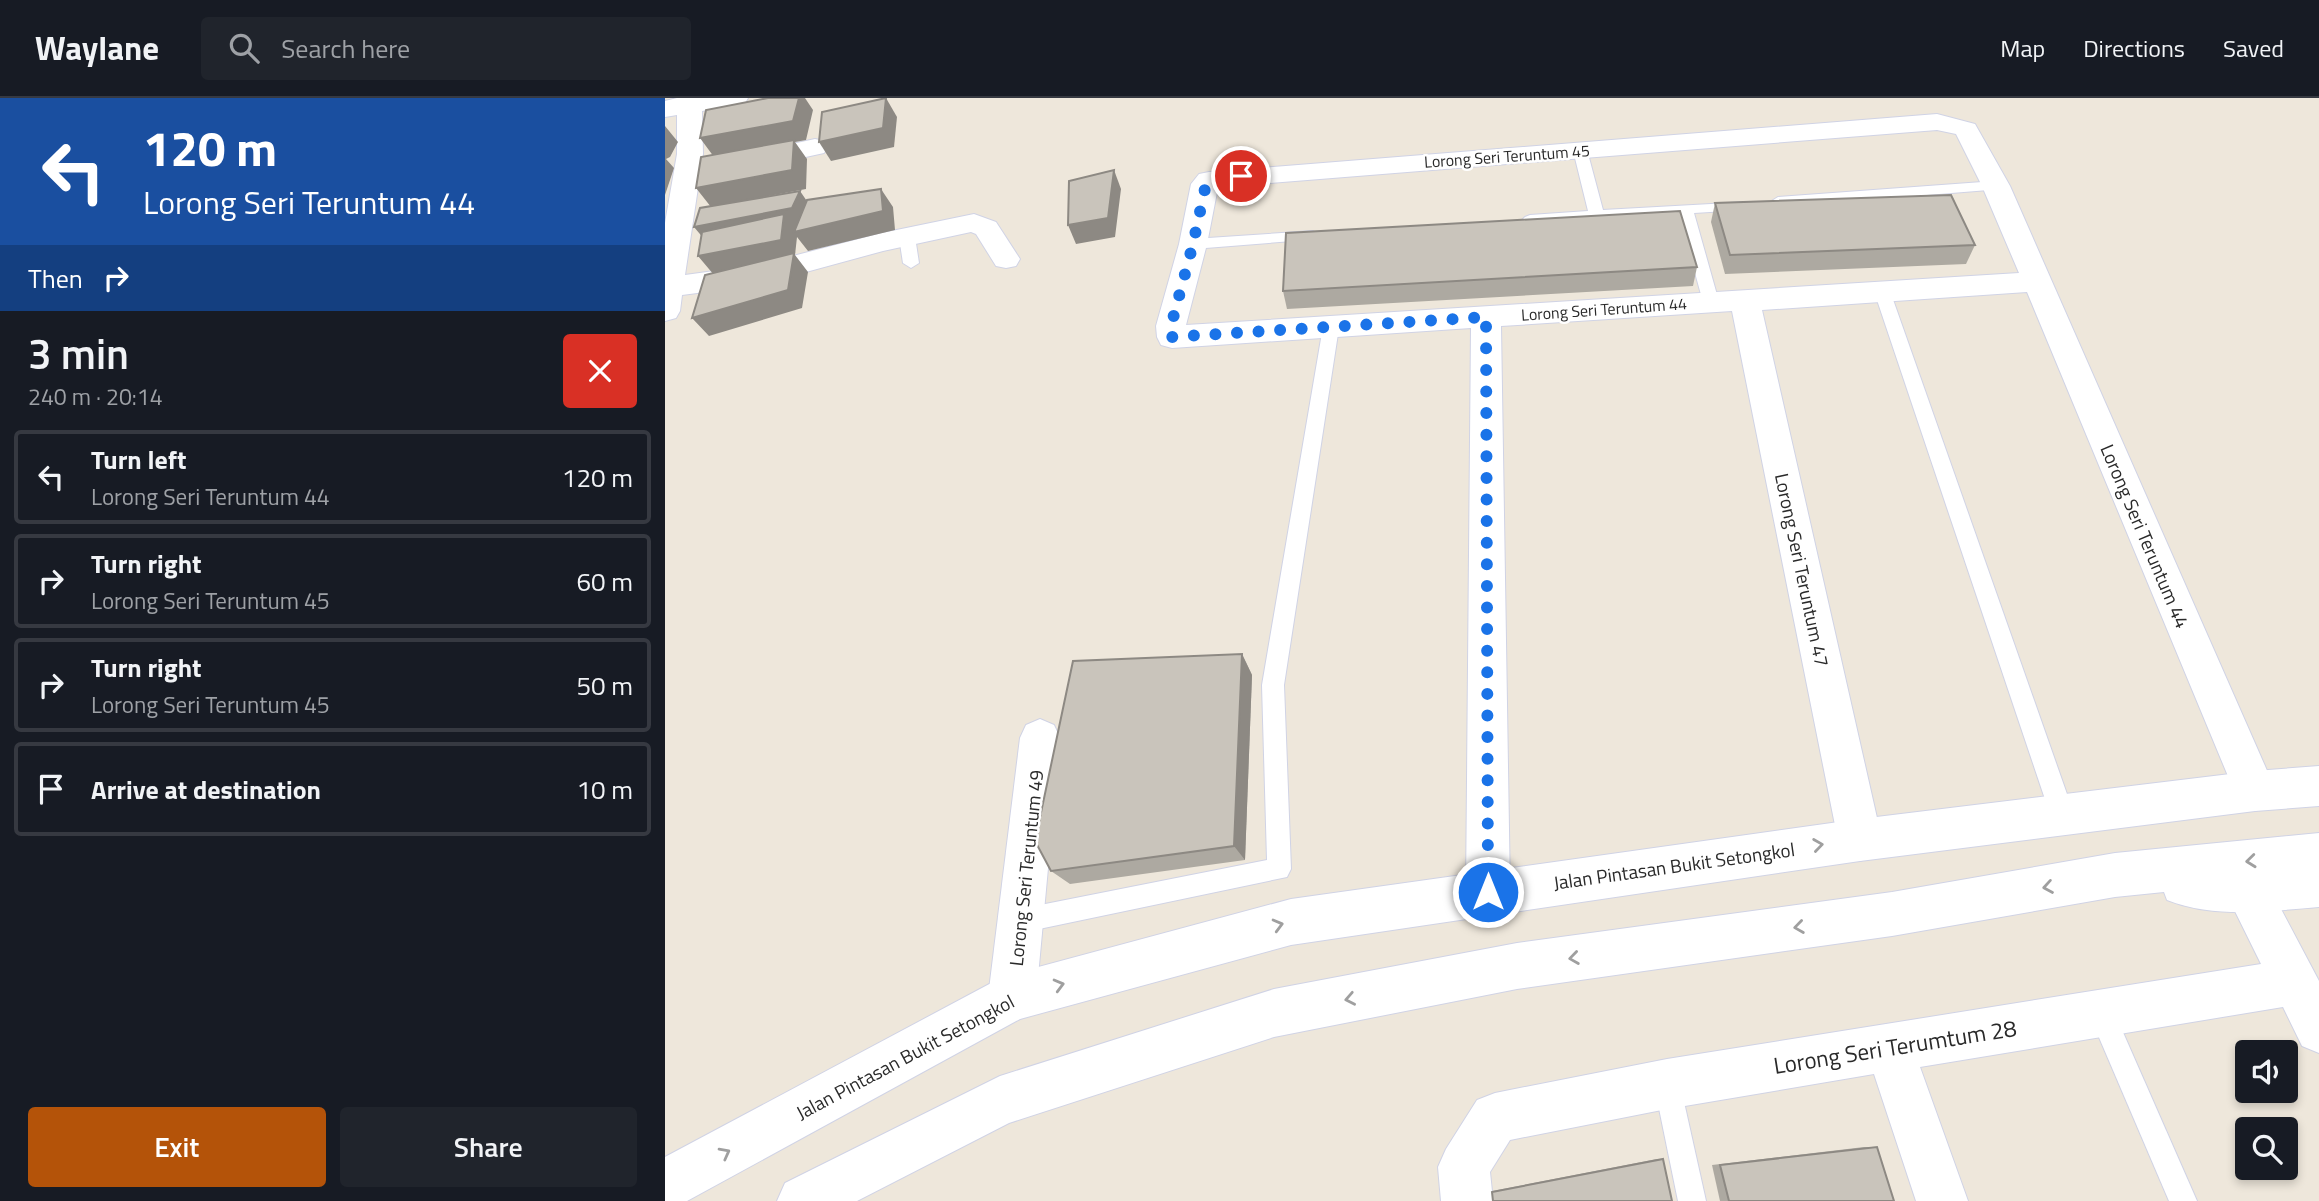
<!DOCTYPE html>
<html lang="en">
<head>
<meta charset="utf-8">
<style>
  :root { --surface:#171b24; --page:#20242c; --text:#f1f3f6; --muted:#9ea1a6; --line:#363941; --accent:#b45309 }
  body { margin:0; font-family:"Titillium Web",sans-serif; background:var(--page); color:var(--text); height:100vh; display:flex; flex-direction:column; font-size:26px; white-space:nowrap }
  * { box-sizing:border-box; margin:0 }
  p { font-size:23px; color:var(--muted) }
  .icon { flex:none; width:38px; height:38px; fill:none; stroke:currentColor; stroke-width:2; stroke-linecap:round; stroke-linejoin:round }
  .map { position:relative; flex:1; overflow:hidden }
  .side { display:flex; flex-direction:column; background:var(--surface); width:665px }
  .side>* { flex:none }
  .hud { background:#1a4fa0; color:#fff; overflow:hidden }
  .buttons { position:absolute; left:1570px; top:942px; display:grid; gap:14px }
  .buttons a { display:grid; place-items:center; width:63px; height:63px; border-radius:7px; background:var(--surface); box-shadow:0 4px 10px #0003; font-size:35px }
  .pin { position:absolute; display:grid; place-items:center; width:60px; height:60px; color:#fff; margin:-30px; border:4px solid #fff; border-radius:50%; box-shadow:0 2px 7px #0007 }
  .me { position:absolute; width:77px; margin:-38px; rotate:0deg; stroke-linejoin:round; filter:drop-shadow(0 0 5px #0008) }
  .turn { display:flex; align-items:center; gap:24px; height:147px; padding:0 28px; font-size:32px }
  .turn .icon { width:91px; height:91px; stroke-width:2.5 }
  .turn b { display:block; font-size:49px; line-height:60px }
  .then { display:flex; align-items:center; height:66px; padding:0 28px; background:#0003; gap:14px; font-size:26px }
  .round { display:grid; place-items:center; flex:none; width:74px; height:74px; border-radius:7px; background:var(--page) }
  .head { display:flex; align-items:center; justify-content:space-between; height:119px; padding:0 28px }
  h1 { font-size:42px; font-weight:600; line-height:52px }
  .cta { display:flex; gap:14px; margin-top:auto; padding:14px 28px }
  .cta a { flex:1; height:80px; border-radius:7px; background:var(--accent); color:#fff; font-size:28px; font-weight:600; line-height:80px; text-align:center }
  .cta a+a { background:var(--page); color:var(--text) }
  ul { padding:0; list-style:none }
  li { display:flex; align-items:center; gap:21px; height:94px; margin:0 14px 10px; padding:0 14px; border:4px solid var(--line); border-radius:7px }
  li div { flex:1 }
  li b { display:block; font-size:26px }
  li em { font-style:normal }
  header { display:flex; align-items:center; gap:42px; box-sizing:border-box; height:98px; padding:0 35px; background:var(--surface); border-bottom:2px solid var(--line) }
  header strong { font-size:33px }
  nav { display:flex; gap:38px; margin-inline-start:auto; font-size:24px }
  .search { width:490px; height:63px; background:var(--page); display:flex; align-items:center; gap:18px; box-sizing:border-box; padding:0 24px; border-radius:7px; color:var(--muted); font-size:26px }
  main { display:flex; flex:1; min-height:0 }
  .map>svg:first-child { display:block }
</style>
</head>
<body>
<header>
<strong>Waylane</strong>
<div class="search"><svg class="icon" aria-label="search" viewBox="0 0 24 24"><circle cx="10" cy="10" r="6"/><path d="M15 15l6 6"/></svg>Search here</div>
<nav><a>Map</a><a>Directions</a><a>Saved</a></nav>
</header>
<main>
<section class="side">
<div class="hud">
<div class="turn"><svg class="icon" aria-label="left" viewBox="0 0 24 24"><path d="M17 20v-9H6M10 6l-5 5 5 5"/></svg><div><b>120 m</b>Lorong Seri Teruntum 44</div></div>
<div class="then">Then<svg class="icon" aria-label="right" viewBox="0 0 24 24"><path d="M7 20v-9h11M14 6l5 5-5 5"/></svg></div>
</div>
<div class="head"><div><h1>3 min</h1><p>240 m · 20:14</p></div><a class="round" style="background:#d93025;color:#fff"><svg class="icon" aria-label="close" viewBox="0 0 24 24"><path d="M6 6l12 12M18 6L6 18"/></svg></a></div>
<ul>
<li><svg class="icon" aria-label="left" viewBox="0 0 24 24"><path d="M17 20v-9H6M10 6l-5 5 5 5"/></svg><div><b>Turn left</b><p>Lorong Seri Teruntum 44</p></div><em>120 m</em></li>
<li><svg class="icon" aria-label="right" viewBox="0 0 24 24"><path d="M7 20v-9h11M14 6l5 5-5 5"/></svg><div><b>Turn right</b><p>Lorong Seri Teruntum 45</p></div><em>60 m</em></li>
<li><svg class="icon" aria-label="right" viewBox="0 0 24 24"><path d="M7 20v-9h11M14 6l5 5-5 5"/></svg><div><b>Turn right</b><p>Lorong Seri Teruntum 45</p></div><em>50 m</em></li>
<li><svg class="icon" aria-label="arrive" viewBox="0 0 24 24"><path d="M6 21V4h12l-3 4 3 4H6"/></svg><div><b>Arrive at destination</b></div><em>10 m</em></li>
</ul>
<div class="cta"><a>Exit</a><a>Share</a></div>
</section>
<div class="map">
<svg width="1654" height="1103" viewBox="0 0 1654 1103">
  <rect width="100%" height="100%" fill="#eee7db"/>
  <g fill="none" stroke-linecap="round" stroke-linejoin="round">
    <g stroke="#d0d3e5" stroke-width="2">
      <g id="service">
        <path d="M915,48L922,52L938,112L1082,104L1085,107L1077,112L1029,115L1054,204L1052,208H1040L1038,204L1014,116L860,125L857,122L860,119L865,117L923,113L908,52Z"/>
        <path d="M1331,83L1338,88L1336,91L1113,109L1105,104L1113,99Z"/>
        <path d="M648,133L656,138L653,141L528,151L520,146L528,141Z"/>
        <path d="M242,134L250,139L254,165L246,170L238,165L234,139Z"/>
        <path d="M1217,188L1225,193L1409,716L1405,724L1397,727L1389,724L1385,716L1209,193Z"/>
        <path d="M666,223L674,229L619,587L626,771L622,779L355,835L346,832L343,823L346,814L355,811L602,762L597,587L658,229Z"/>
        <path d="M1437,903L1446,907L1532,1103H1504L1424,916L1428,907Z"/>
        <path d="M1002,973L1011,977L1015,986L1041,1103H1013L989,986L993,977Z"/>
      </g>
    </g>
    <g stroke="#d0d3e5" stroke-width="2">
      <g id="minor">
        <path d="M12,0H83L80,5L37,13L38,56L20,177L93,167L217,135L309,116L331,124L355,161L351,168L341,170L331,168L311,136L306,134L218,153L93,187L17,197L15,213L11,220L0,223V125L12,56V17L0,19V3Z"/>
        <path d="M1272,16L1310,26L1345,88L1611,693L1605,707L1590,713L1575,707L1362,194L1097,212L1217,742L1210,757L1195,763L1180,757L1173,742L1067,213L836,228L845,794L839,810L823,816L807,810L801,794L806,230L507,250L496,247L492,239L491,228L514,146L526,86L534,76L544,74ZM1272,32L1291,36L1317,88L1354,175L521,227L542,146L553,89Z"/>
        <path d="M150,41L159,43L163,49L159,55L86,71L77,69L73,63L77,57Z"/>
        <path d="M375,621L389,627L395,640L371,900L364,917L347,924L330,917L323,900L355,640L361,627Z"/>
        <path d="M1582,771L1598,777L1654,883V955L1637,948L1618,909L1255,969L1303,1103H1251L1209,976L1002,1011L845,1042L825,1074L828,1103H776L773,1069L781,1051L812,1002L830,995L1002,961L1596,866L1560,793L1566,777Z"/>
      </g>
    </g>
    <g stroke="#d0d3e5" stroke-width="2">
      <g id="secondary">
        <path d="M1654,668V708L1590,713L1195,763L626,847L355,921L22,1103H0V1059L330,883L347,876L626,801L1195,721L1590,673Z"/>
        <path d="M1654,735V809C1604,813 1550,821 1502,802L1499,794L1450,799L1227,838L852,891L609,939L344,1025L192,1103H112L120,1085L335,978L609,891L852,845L1227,794L1450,755Z"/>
      </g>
    </g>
    <use href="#service" fill="#fff" fill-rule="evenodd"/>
    <use href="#minor" fill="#fff" fill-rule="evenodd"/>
    <use href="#secondary" fill="#fff" fill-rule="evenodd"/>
  </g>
  <g fill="#ada9a1">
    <path d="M1050,105L1310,147L1301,166L1060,176L1046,124Z"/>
    <path d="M1032,169L1028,188L622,211L618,193Z"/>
    <path d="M577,556L587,577L580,762L405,786L386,773Z"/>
    <path d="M1199,1049H1212L1229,1103H1055L1047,1067Z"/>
    <path d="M992,1061H998L828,1103L827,1093Z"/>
  </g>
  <g fill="#8d8983">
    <path d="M134,0H140L148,12L141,42L130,44L142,61L141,91L46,109L31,90L49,59L35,40Z"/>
    <path d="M221,0L232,19L229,49L166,63L154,44Z"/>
    <path d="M0,28L13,44L5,59L1,61L9,70L0,97Z"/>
    <path d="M449,72L456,91L450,139L411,146L403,127Z"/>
    <path d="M216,91L228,109L230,132L143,153L132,139L130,157L143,174L137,210L44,238L27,220L49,177L33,158L45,148L29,129L135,93L148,112Z"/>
    <path d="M577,556L587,577L580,762L569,748Z"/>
  </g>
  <g fill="#c9c4bb" stroke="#8d8983" stroke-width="2">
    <path d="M103,0H134L128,23L35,40L41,12Z"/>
    <path d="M221,0L218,30L154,44L157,14Z"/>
    <path d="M129,42L127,72L31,90L36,59Z"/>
    <path d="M449,72L443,120L403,127L404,83Z"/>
    <path d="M216,91L218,113L129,134L142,102Z"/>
    <path d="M135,93L127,110L29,129L35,110Z"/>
    <path d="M1286,97L1310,147L1065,157L1050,105Z"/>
    <path d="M1015,113L1032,169L618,193L621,135Z"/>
    <path d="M119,116L116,142L33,158L37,134Z"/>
    <path d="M129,155L123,192L27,220L40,177Z"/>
    <path d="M577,556L569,748L386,773L370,743L408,563Z"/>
    <path d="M1212,1049L1229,1103H1064L1055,1067Z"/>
    <path d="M998,1061L1007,1103H828L827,1094Z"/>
  </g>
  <defs><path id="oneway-chevron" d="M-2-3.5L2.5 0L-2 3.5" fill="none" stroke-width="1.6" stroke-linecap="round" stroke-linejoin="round" transform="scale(1.75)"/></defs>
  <g stroke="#9f9f9f">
    <use href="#oneway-chevron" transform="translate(1153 747) rotate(-8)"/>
    <use href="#oneway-chevron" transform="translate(1586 763) rotate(174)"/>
    <use href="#oneway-chevron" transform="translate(1383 789) rotate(170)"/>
    <use href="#oneway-chevron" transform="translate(613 827) rotate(-15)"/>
    <use href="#oneway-chevron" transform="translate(1134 829) rotate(172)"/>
    <use href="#oneway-chevron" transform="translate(909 860) rotate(172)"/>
    <use href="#oneway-chevron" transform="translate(394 887) rotate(-15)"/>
    <use href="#oneway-chevron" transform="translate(685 901) rotate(169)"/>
    <use href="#oneway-chevron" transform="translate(60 1055) rotate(-28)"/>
  </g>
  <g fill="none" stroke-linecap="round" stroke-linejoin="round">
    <path stroke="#1a73e8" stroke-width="12" stroke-dasharray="0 21.6" d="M576,78L551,80L541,86L528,146L506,228L507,239L821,219L823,794"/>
  </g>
  <g text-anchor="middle" stroke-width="5" stroke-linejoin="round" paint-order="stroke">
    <g font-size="16" fill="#2a2a2a" stroke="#fff">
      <text transform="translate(842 58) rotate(-4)" y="6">Lorong Seri Teruntum 45</text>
      <text transform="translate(939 211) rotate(-4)" y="6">Lorong Seri Teruntum 44</text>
    </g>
    <g font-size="19" fill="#2a2a2a" stroke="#fff">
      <text transform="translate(1480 438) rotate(67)" y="7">Lorong Seri Teruntum 44</text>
      <text transform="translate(1137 472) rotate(78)" y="7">Lorong Seri Teruntum 47</text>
      <text transform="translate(1009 768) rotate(-8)" y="7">Jalan Pintasan Bukit Setongkol</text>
      <text transform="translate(361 770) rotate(-84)" y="7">Lorong Seri Teruntum 49</text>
      <text transform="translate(240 959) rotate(-28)" y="7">Jalan Pintasan Bukit Setongkol</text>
    </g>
    <g font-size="23" fill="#2a2a2a" stroke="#fff">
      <text transform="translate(1230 949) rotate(-9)" y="8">Lorong Seri Terumtum 28</text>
    </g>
  </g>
</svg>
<div class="buttons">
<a><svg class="icon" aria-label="sound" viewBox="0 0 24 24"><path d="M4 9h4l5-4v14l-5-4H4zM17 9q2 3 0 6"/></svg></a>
<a><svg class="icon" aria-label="search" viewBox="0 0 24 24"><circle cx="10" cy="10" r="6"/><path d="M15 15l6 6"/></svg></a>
</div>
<div class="pin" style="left:576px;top:78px;background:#d93025"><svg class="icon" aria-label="arrive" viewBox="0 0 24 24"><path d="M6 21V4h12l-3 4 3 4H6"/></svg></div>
<svg class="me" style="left:823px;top:794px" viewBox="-20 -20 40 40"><circle r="17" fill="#1a73e8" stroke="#fff" stroke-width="3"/><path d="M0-11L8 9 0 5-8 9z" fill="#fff"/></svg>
</div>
</main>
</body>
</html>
